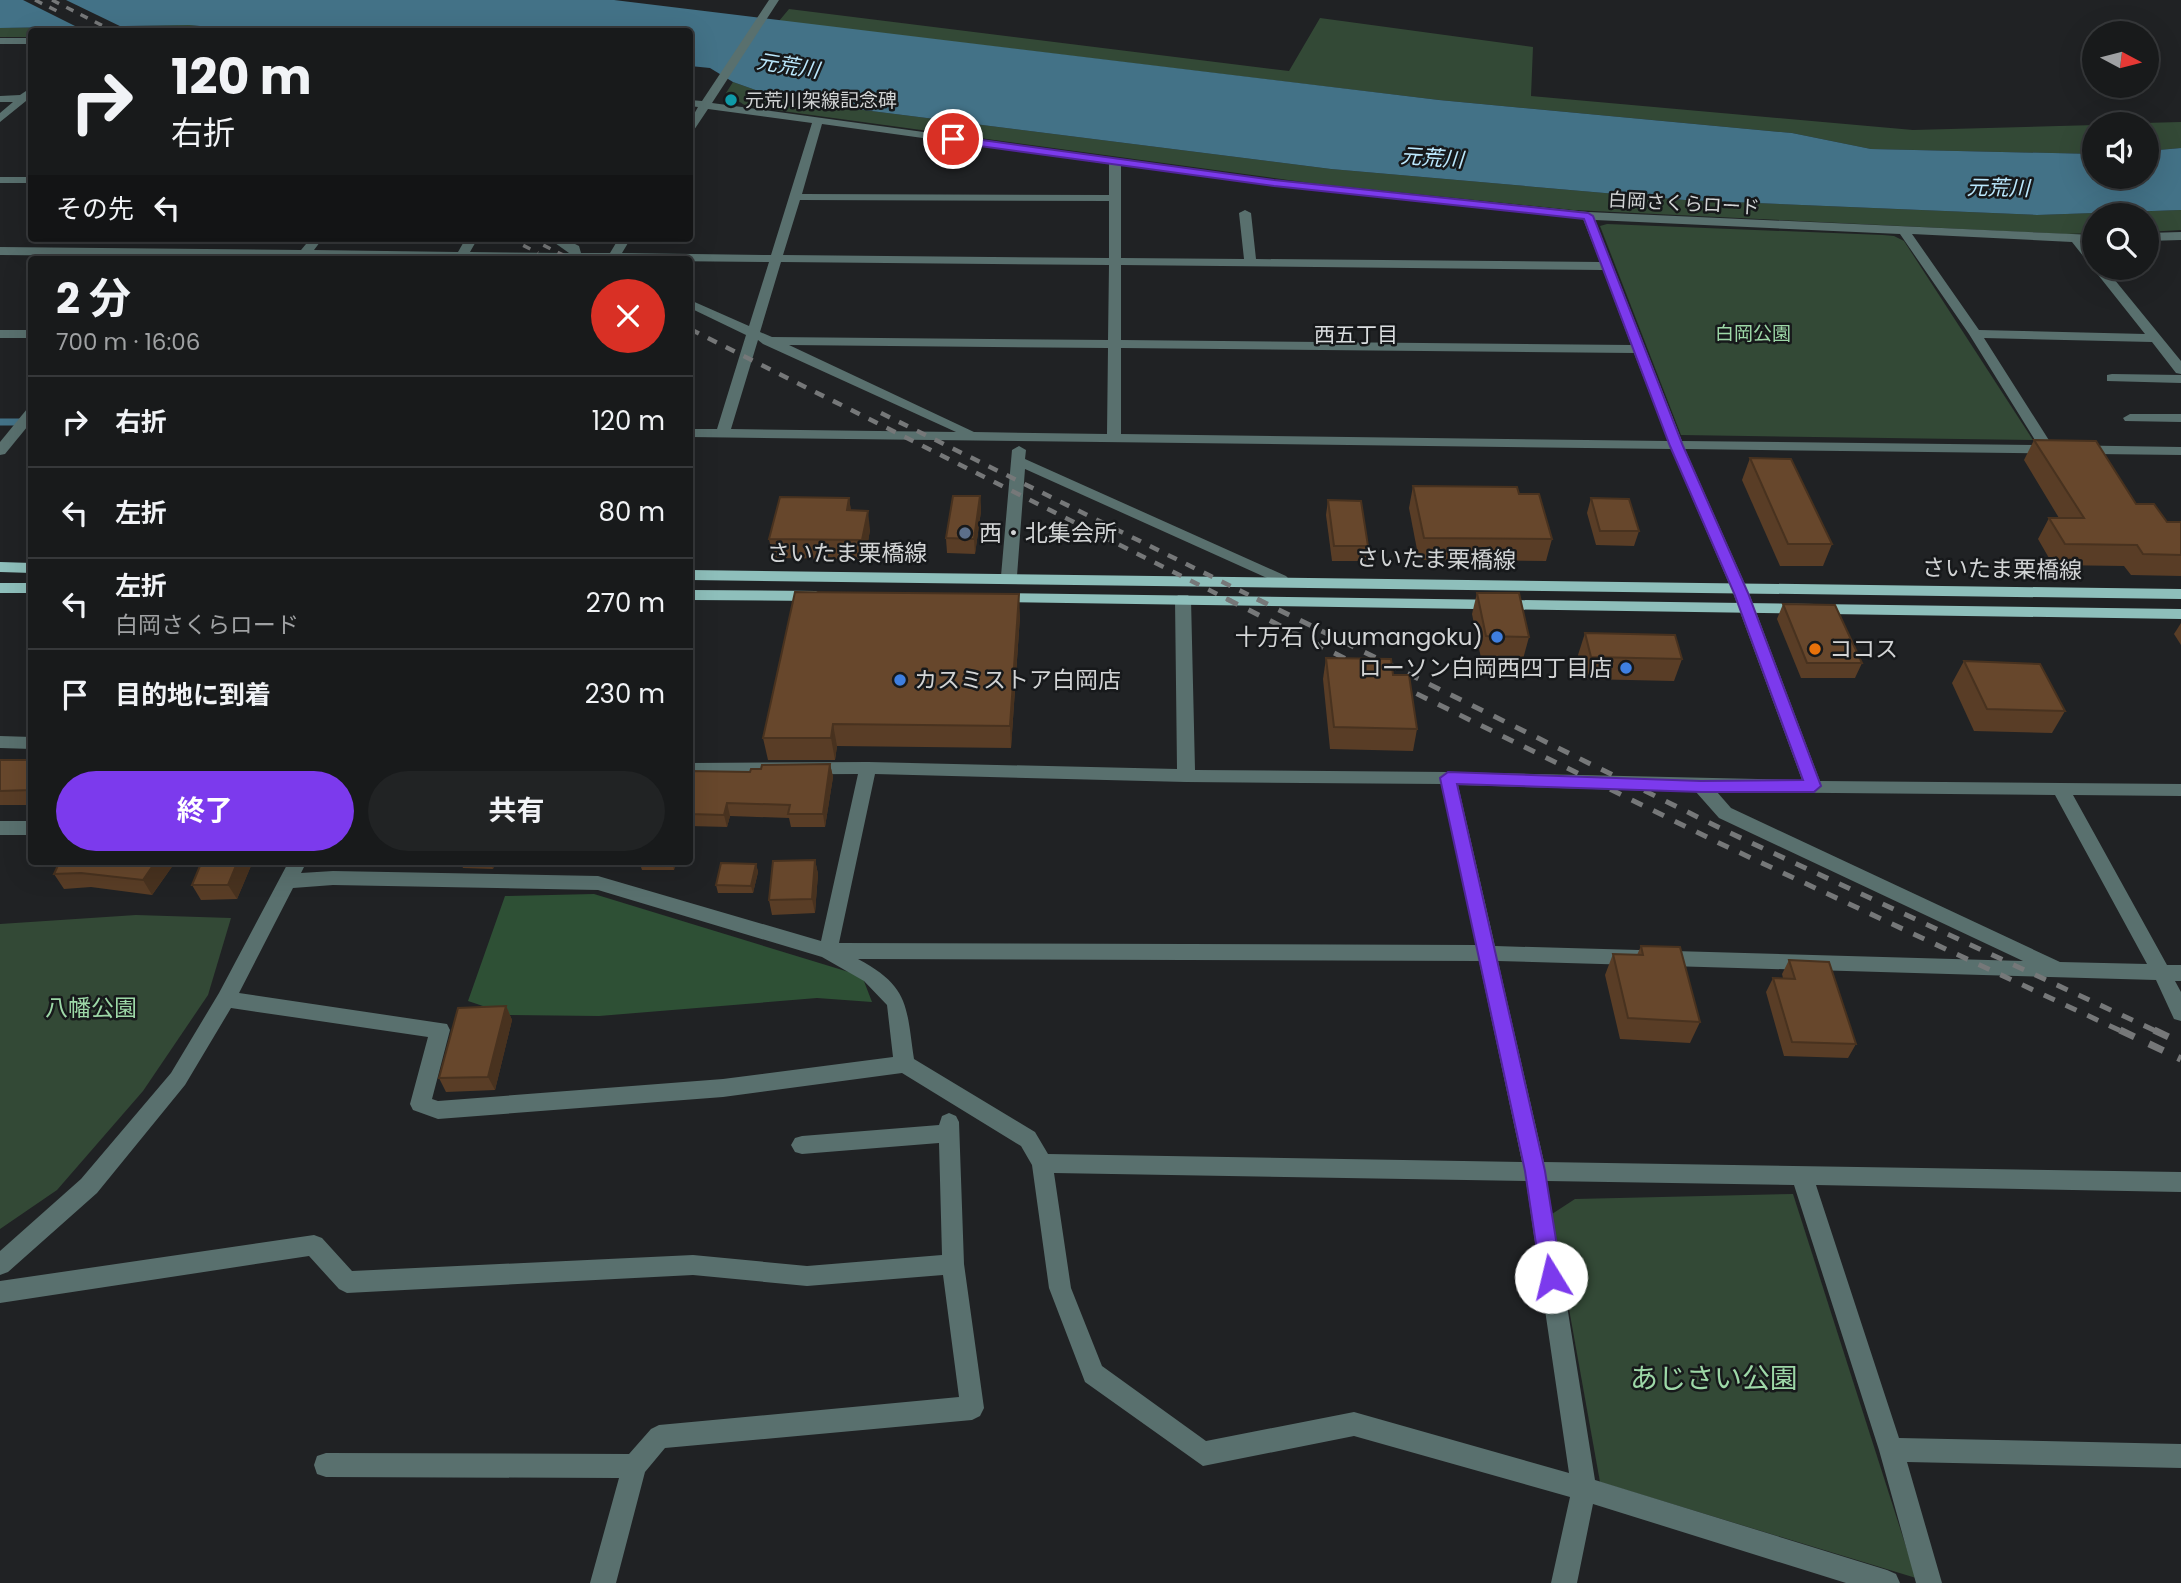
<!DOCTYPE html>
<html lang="ja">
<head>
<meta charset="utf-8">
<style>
  :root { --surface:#181a1b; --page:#212324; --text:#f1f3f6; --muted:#9fa1a3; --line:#36383a; --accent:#7c3aed }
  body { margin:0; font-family:Poppins,"Noto Sans JP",sans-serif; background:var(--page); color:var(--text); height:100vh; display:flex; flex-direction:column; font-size:26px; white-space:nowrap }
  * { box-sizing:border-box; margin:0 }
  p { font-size:23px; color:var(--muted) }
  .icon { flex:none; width:38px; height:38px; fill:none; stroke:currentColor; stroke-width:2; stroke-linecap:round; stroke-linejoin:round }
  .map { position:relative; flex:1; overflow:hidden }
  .side { position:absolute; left:28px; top:256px; width:665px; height:609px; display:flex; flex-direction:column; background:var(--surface); border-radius:7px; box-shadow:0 7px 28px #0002,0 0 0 2px var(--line) }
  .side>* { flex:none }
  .top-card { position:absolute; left:28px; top:28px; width:665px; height:214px; border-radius:7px; box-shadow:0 7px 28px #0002,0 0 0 2px var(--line); background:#181a1b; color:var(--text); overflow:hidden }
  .needle { width:46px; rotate:97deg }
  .tools { position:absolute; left:2082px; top:21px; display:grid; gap:14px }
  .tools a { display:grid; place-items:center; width:77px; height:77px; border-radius:50%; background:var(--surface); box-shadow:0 7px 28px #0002,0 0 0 2px var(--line); font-size:35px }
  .pin { position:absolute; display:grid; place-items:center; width:60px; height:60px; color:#fff; margin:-30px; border:4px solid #fff; border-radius:50%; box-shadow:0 2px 7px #0007 }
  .me { position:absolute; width:77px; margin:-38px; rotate:351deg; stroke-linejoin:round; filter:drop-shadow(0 0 5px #0008) }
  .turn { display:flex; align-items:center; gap:24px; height:147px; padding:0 28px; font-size:32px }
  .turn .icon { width:91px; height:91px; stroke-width:2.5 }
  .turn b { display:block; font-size:49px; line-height:60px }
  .then { display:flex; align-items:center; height:66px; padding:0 28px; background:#0003; gap:14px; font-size:26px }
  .round { display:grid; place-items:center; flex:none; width:74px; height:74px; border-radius:37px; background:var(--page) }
  .head { display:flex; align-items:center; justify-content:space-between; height:119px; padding:0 28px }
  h1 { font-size:42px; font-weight:700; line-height:52px }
  .primary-button { display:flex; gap:14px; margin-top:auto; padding:14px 28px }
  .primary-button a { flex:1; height:80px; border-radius:42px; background:var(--accent); color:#fff; font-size:28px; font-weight:700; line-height:80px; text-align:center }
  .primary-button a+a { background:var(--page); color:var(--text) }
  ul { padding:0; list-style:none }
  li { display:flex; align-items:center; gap:21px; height:91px; padding:0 28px; border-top:2px solid var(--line) }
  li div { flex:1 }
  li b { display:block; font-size:26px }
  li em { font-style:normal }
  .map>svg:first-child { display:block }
</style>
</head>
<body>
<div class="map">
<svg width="2181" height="1583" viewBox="0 0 2181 1583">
  <rect width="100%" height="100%" fill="#202224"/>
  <g fill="#334936">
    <path d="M789,9L1289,71L1320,18L1533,47L1531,96L1913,130L2095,125V154L1871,149L1792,133L1439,100L779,21Z"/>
    <path d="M189,25L263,31L32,32L31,37H0V28Z"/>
    <path d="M733,82L784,100L1331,169L1685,200L2037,215L2181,210V230L2147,232V215H2095V233L2066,234L1573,210L1317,184L746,106L726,93Z"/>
    <path d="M2181,122V148L2147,151V124H2105Z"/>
    <path d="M1607,224L1883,235L1894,236L1904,241L2033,440L1681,435L1600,226Z"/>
    <path d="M136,915L231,918L208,995L143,1091L57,1190L0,1229V924Z"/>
    <path d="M1793,1194L1916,1578L1600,1482L1552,1214L1575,1199Z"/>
  </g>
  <path fill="#2e5035" d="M594,894L862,976L872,1002L817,998L599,1016L510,1015L468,1001L505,896Z"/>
  <path fill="#437287" d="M0,0H614L1439,100L1792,133L1871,149L2095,154V177H2147V151L2181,148V210L2037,215L1685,200L1331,169L784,100L733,82L710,68L690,66V32H263L189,25L0,28Z"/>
  <path fill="#202224" d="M23,0H66L126,29L83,30Z"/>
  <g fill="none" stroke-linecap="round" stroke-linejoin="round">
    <path stroke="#437287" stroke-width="7" d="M0,422H32"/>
    <g fill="#59706e" fill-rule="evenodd">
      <path d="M769,0H779L712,103L1274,180L1588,212L2095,235V243L2085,242L2095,255V268H2105L2181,361V374L2176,373L2152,342L1984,338L2052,445L2181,447V455L1685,449L1749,593L1820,781L2181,784V796L2073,795L2167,965H2181V981H2175L2181,992V1021L2174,1019L2156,980L1498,961L1544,1162L2181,1172V1192L1816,1185L1899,1438L2181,1444V1468L1907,1462L1942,1583H1916L1879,1450L1794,1185L1547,1181L1595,1480L1887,1570L1896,1574L1900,1583H1846L1593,1504L1577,1583H1551L1570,1497L1354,1436L1203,1466L1085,1382L1049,1288L1032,1165L1021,1146L902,1073L723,1097L438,1119L413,1110L410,1104L428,1037L231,1008L185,1085L97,1193L8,1272L0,1275V1251L81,1179L171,1073L219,993L289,861H307L301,873L333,871L598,876L821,941L858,774L690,775V763L868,762L1177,769L1175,599L1178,595H1188L1191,599L1195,770L1448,772L1802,780L1733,593L1671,449L690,437V429H717L746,335L690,308V300L749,326L769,262L0,255V247L301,250L311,238H323L314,250L458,252L466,238H478L470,252L569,253L548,238H563L579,246L581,253H610L619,238H631L622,253L771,255L812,123L708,109L694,130L690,131V121L698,107L690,106V100L702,101ZM822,124L1109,164V195L802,194ZM1121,165L1274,186L1583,219L1600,262L1256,259L1251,213L1245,210L1239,213L1244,259L1121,258ZM800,200L1109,201V258L783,255ZM1595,220L1900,234L1969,334L2038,445L1682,441ZM1912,234L2072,242L2145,334L1979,330ZM781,262L1109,265L1108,340L772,337L760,332ZM1121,265L1603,270L1631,345L1121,340ZM758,340L763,344L956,432L731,429ZM789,345L1108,348L1107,434L974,432ZM1121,348L1634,353L1668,441L1121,434ZM875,774L1186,782L1441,784L1476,945L839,943ZM1458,785L1696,792L1719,818L2023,961L1495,946ZM1717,792L2055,795L2147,964L2060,962L1731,808ZM333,885L598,890L822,957L864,981L887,1005L893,1057L723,1079L438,1101L432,1099L450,1030L447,1024L239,993L293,888ZM858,959L1479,961L1522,1162L1048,1154L1035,1132L914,1059C906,1006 910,987 858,959ZM1054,1173L1526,1181L1569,1473L1354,1412L1206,1441L1102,1366L1071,1288Z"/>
      <rect x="0" y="38" width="32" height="6"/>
      <path d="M32,87V100L26,101L0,122V113L13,102H0V96L20,95Z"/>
      <rect x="0" y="177" width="32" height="6"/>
      <path d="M2181,232V240L2147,241V233Z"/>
      <rect x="0" y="330" width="32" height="8"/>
      <path d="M2112,374L2181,375V383L2107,381V375Z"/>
      <path d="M32,408V421L5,454L0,455V442L27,409Z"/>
      <path d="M2130,414H2181V422L2125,421L2123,418Z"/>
      <path d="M1019,446L1026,450L1025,459L1286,576L1289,579L1281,584L1276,582L1025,469L1017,576L1014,579H1004L1001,576L1012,450Z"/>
      <path d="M0,736L32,737V749L0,748Z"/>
      <rect x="0" y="821" width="32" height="14"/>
      <path d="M949,1113L956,1116L959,1122L964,1264L984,1408L980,1416L972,1420L665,1448L645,1472L616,1583H590L619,1478L326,1477L317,1474L314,1465L317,1456L326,1453L629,1454L651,1429L659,1425L959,1397L943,1275L807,1286L693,1275L347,1293L339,1289L309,1256L0,1303V1281L314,1235L322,1238L352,1271L693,1255L807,1266L942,1255L939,1143L802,1154L795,1152L791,1145L795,1138L802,1136L939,1125L942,1116Z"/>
    </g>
    <g fill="#8ebfbb" fill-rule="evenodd">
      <path d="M0,562L32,563V573L0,572Z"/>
      <path d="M690,570L2181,589V599L690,580Z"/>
      <rect x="0" y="583" width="32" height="10"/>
      <path d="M690,590L816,591L824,596L816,601L690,600Z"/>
      <path d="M998,593L2181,609V619L993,602L990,598L993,594Z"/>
    </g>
    <g stroke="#767879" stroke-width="3.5" stroke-dasharray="8 8" stroke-linecap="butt">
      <path d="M35,0L61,13"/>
      <path d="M52,0L115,32"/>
      <path d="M509,238L538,253"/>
      <path d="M529,238L571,259"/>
    </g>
    <g stroke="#767879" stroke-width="4.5" stroke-dasharray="10 10" stroke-linecap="butt">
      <path d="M690,329L1231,601"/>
      <path d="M881,413L1261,601"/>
    </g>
    <g stroke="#767879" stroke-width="5" stroke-dasharray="12 12" stroke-linecap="butt">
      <path d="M1227,599L1360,666"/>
      <path d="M1257,599L1728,832L2158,1032"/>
      <path d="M1395,683L1719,843L2123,1032"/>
    </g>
    <g stroke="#767879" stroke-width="7" stroke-dasharray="16 16" stroke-linecap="butt">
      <path d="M2120,1030L2181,1059"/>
      <path d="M2154,1030L2181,1043"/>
    </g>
  </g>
  <g fill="#593d26">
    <path d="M2034,440L2136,504L2167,522H2181V576L2131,575L2124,566L2053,565L2038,539L2049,518H2059L2024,460Z"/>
    <path d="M1750,458L1832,544L1823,566H1780L1742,480Z"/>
    <path d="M1413,486L1519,494L1552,539L1546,561L1419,560L1409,508Z"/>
    <path d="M980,496L981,511L975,554L947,553L946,538Z"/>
    <path d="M849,498L851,511L870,530L865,559L773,558L769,539Z"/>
    <path d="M1591,498L1639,531L1634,546L1596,545L1587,513Z"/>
    <path d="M1328,500L1368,546L1366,561H1332L1326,515Z"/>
    <path d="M1477,593L1529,637L1523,659L1481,658L1472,614Z"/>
    <path d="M1783,604L1862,663L1855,678H1801L1777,619Z"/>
    <path d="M1020,616L1011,748L837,746L835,760H768L763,738Z"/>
    <path d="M2181,623V645L2174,634Z"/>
    <path d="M1585,633L1682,659L1674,681L1584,679L1578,655Z"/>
    <path d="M1326,658L1393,675L1417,729L1413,751L1330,749L1323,679Z"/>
    <path d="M1964,661L2065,711L2052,733L1974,731L1952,683Z"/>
    <rect x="0" y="760" width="32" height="45"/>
    <path d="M830,764L833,777L825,827H791L789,818L730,816L727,827L690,826V771L750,772L761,769Z"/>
    <path d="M815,860L818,874L815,913L772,915L769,900Z"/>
    <path d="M60,861H176L152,895L91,887L64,889L54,874Z"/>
    <path d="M202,861H253L237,899L201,900L192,885Z"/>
    <path d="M460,861H496L493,869L463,868Z"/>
    <path d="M639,861H676L674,870H642Z"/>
    <path d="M756,864L758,872L753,893H718L716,885Z"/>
    <path d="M1641,946L1700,1022L1690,1043L1620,1039L1605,975L1613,954L1637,955Z"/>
    <path d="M1789,960L1856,1044L1848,1058L1784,1056L1766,992L1773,978H1783L1782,974Z"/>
    <path d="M506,1006L512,1020L495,1090L446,1092L439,1078Z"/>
  </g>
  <g fill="#48321f">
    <path d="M980,496L981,511L975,554L974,539Z"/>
    <path d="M849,498L852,518L847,510Z"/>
    <path d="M868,511L870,530L865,559L862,540Z"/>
    <path d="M1019,594L1020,616L1011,748L1010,726Z"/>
    <path d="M833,724L837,746L835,760L831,738Z"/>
    <path d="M830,764L833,777L825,827L823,814Z"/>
    <path d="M727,803L730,816L727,827L724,815Z"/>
    <path d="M815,860L818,874L815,913L812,899Z"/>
    <path d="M156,861H176L152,895L143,880Z"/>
    <path d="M238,861H253L237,899L228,885Z"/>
    <path d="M490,861H496L493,869Z"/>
    <path d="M672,861H676L674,870Z"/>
    <path d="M756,864L758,872L753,893L751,886Z"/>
    <path d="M506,1006L512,1020L495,1090L488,1077Z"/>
  </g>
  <g fill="#67472c" stroke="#48321f" stroke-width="2">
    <path d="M2034,440L2096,441L2136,504H2154L2167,522H2181V555L2143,554L2137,545L2065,544L2049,518H2084Z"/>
    <path d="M1750,458L1791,459L1832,544H1788Z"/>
    <path d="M1413,486L1517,487L1519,494H1539L1552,539L1424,538Z"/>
    <path d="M953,496H980L974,539L946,538Z"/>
    <path d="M780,497L849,498L847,510L868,511L862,540L769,539Z"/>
    <path d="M1591,498L1629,499L1639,531H1600Z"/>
    <path d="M1328,500L1361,501L1368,546H1334Z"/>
    <path d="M795,592L1019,594L1010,726L833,724L831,738H763Z"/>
    <path d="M1477,593H1519L1529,637L1486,636Z"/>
    <path d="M1783,604L1835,605L1862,663H1807Z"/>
    <path d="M1585,633L1675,635L1682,659L1591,657Z"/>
    <path d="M1326,658L1391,659L1393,675H1409L1417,729L1334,727Z"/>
    <path d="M1964,661L2040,664L2065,711L1987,709Z"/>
    <path d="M0,760H32V790L0,791Z"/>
    <path d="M830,764L823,814H788L790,805L727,803L724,815L690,814V771L750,772L751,769H761L762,765Z"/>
    <path d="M815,860L812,899L769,900L773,861Z"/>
    <path d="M60,861H156L143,880L81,873L54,874Z"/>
    <path d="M202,861H238L228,885H192Z"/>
    <path d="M721,863L756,864L751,886L716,885Z"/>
    <path d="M1641,946L1680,947L1700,1022L1628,1018L1613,954L1643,955Z"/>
    <path d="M1789,960L1829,962L1856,1044L1792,1042L1773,978L1795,979Z"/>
    <path d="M506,1006L488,1077L439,1078L458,1008Z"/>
  </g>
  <path fill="#7c3aed" stroke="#51269a" stroke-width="2" d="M953,136L1274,180L1588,213L1593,216L1683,446L1748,593L1821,786L1814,792H1701L1457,784L1545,1171L1562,1277L1559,1284L1551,1287L1544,1284L1541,1277L1525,1171L1440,778L1448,772L1701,781L1803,780L1734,593L1670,446L1584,219L1274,186L950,142V137Z"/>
  <circle fill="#0f9aa8" stroke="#17191b" stroke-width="2.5" cx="731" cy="100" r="7"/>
  <circle fill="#5c6f8a" stroke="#17191b" stroke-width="2.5" cx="965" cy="533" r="7"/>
  <g fill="#3f7fe0" stroke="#17191b" stroke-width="2.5">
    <circle cx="1497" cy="637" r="7"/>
    <circle cx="1626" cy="668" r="7"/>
    <circle cx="900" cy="680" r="7"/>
  </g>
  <circle fill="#e8710a" stroke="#17191b" stroke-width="2.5" cx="1815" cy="649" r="7"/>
  <g text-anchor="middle" stroke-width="5" stroke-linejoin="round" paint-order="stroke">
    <g font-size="19" fill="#d2d4d5" stroke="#17191b" text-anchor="start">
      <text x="745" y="107">元荒川架線記念碑</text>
    </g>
    <g font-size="19" fill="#d2d4d5" stroke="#17191b">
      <text transform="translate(1684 203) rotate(3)" y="7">白岡さくらロード</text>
    </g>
    <g font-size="19" fill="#9dd8a7" stroke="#17191b">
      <text x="1753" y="340">白岡公園</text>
    </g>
    <g font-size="21" font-style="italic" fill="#bbe8fd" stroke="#17191b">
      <text transform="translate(788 66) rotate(9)" y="7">元荒川</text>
      <text transform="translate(1432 158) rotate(4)" y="7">元荒川</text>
      <text transform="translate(1998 188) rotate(1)" y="7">元荒川</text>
    </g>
    <g font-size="21" fill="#dbdee0" stroke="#17191b">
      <text x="1356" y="342">西五丁目</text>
    </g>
    <g font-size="23" fill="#d2d4d5" stroke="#17191b" text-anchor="start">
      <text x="979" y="541">西・北集会所</text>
      <text x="1483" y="645" text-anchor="end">十万石 (Juumangoku)</text>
      <text x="1829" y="657">ココス</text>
      <text x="1612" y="676" text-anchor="end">ローソン白岡西四丁目店</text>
      <text x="914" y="688">カスミストア白岡店</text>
    </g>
    <g font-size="23" fill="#d2d4d5" stroke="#17191b">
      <text x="847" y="561">さいたま栗橋線</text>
      <text transform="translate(1436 559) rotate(1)" y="8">さいたま栗橋線</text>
      <text transform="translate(2002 569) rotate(1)" y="8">さいたま栗橋線</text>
    </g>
    <g font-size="23" fill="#9dd8a7" stroke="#17191b">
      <text x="91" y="1016">八幡公園</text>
    </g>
    <g font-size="28" fill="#9dd8a7" stroke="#17191b">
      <text x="1714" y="1388">あじさい公園</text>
    </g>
  </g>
</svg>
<div class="tools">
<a><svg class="needle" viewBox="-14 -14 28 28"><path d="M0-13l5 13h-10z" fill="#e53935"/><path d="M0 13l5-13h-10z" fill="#9fa1a3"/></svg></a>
<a><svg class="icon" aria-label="sound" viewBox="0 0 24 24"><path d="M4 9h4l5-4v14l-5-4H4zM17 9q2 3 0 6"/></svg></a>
<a><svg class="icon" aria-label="search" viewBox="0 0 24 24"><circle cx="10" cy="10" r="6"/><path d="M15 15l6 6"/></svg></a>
</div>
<div class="pin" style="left:953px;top:139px;background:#d93025"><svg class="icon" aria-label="arrive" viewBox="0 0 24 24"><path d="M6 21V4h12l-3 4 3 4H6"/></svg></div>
<svg class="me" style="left:1551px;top:1277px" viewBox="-20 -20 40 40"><circle r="19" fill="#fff"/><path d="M0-13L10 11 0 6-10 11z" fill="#7c3aed"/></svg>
<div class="top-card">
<div class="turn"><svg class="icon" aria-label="right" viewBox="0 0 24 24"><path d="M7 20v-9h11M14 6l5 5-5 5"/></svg><div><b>120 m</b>右折</div></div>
<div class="then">その先<svg class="icon" aria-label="left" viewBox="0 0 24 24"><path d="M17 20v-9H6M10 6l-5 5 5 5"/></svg></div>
</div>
<section class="side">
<div class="head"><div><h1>2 分</h1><p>700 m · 16:06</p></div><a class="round" style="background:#d93025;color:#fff"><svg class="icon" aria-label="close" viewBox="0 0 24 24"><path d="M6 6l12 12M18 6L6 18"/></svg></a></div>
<ul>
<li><svg class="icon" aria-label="right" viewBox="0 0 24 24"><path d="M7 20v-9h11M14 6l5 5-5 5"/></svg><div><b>右折</b></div><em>120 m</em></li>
<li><svg class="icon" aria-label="left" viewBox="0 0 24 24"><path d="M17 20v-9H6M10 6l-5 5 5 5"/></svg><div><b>左折</b></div><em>80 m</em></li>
<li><svg class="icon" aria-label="left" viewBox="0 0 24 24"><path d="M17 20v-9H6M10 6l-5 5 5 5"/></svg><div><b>左折</b><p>白岡さくらロード</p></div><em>270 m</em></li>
<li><svg class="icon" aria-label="arrive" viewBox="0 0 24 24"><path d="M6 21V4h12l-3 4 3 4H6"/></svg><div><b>目的地に到着</b></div><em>230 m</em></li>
</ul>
<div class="primary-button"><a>終了</a><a>共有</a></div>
</section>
</div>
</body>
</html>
